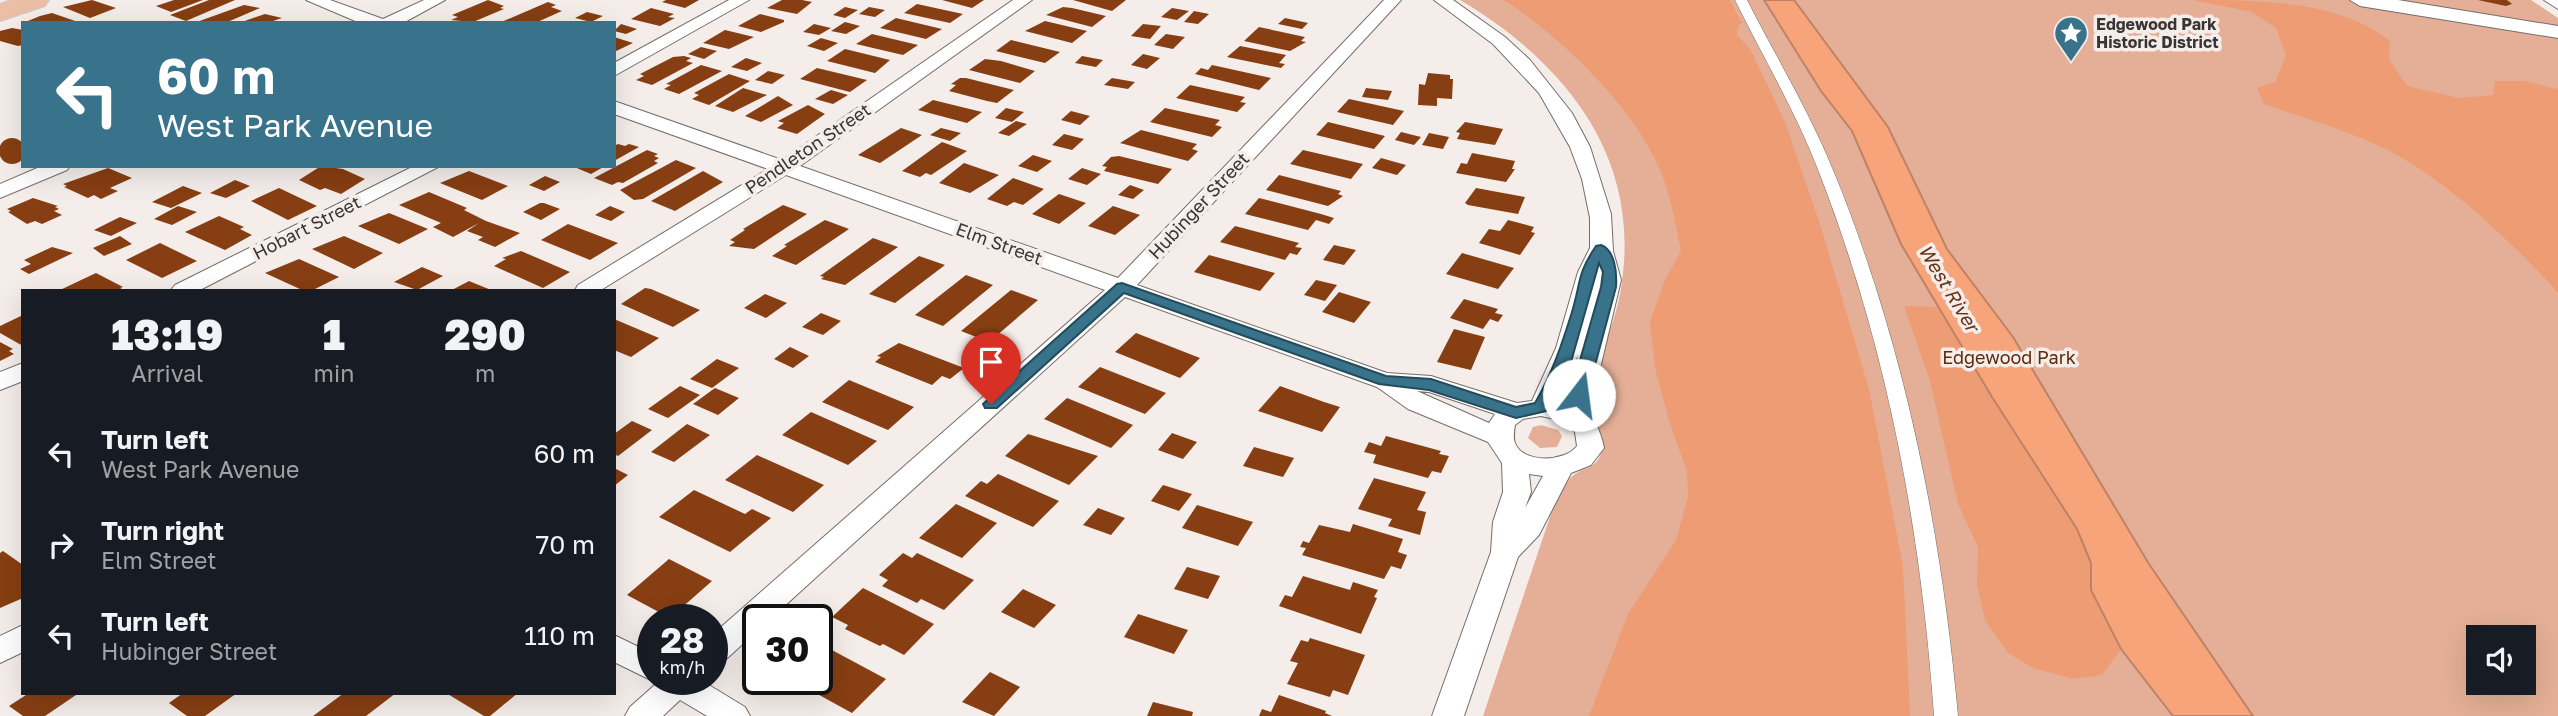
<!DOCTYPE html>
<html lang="en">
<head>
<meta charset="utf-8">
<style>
  :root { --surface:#171b24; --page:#20242c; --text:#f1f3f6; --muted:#9ea1a6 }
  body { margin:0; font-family:"Golos Text",sans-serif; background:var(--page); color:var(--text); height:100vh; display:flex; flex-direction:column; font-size:26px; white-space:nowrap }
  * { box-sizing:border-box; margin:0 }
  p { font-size:23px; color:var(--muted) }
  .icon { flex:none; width:38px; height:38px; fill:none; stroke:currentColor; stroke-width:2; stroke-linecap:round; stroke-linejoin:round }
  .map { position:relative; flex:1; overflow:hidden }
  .side { position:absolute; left:21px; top:289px; width:595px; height:406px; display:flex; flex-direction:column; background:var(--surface); border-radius:0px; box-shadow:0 7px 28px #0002 }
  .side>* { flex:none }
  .hud { position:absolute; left:21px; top:21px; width:595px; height:147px; border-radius:0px; box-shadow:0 7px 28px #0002; background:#38738b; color:#fff; overflow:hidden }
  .tools { position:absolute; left:2466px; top:625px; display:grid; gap:14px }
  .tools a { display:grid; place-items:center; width:70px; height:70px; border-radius:0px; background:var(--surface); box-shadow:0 7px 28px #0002; font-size:35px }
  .speed { position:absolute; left:637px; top:604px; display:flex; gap:14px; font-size:35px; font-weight:700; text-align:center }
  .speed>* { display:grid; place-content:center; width:91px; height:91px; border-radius:50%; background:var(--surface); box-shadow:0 7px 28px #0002; line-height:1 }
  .speed small { font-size:18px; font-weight:400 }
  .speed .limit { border:4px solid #111; border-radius:10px; background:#fff; color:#111 }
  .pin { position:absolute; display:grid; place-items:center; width:60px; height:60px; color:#fff; margin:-72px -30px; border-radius:50% 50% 50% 0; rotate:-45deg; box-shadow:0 0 7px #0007 }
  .pin .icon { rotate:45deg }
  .me { position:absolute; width:77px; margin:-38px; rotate:15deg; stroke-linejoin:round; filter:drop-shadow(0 0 5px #0008) }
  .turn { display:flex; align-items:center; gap:24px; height:147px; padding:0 21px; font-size:32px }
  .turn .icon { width:91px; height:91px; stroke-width:2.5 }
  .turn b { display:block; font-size:49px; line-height:60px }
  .eta { display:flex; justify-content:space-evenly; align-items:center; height:119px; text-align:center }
  .eta b { font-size:42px; font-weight:800; line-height:49px }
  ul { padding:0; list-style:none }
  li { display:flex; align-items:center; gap:21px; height:91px; padding:0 21px }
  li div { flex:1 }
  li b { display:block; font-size:26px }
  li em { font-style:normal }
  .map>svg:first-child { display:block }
</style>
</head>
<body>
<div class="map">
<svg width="2558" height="716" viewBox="0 0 2558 716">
  <rect width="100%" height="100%" fill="#f4edea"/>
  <g fill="#e4af96" fill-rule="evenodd">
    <path d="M1460,0H2531L2558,18V716H1483L1559,490C1565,484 1571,476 1578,472C1583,469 1589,468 1593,465C1612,449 1594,428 1591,411C1590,403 1592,391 1593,384C1601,350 1618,317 1622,281C1640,154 1563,61 1460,0ZM2478,637H2524V682H2478Z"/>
    <path d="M1541,425L1558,430L1562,436L1557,447L1540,448L1528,438L1533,427Z"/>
  </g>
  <g fill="#ee9c73">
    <path d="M1504,0H1730L1742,23L1738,26L1737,35L1750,49L1785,122L1820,224L1869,389L1903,567L1910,716H1589L1628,614L1676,540L1688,497L1687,471L1670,424L1655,368L1650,321L1665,280L1681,251C1675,222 1670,190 1657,163C1628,101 1560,37 1504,0Z"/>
    <path d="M2193,0C2257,0 2340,0 2390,41L2389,59L2407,86L2459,98L2493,95L2495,81H2523L2558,89V293C2515,244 2435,169 2375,144C2339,128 2301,117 2264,104L2257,88L2275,82L2286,56L2276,28L2252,12Z"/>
    <path d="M1904,306L1938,307L2077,529L2091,563V590L2121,649L2102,675L2073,679L2033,668L2008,653L1985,620L1977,584L1978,547L1958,504L1930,381Z"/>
  </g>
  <path fill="#f7a47b" stroke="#be8366" stroke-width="2" d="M1764,0H1794L1888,127L1947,249L2013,337L2149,564L2253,716H2173L2121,649L2091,590V563L2077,529L1992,397L1901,244L1852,131L1821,91Z"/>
  <g fill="#873e12">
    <path d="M92,0L116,8L90,18L63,7Z"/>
    <path d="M174,0H203L171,12L156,6Z"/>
    <path d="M209,0H235L186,21L170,15Z"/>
    <path d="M488,0L504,6L500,8L504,9L473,22L451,20L458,17L452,15Z"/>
    <path d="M666,0H699L685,8L662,2Z"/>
    <path d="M782,0H802L812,2L797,14L767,8Z"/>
    <path d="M942,0H984L972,8Z"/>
    <path d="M1073,0H1126L1112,11Z"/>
    <path d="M2478,0H2507L2512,4L2506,6Z"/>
    <path d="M548,2L556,5L551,7L562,11L535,23H499Z"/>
    <path d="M917,4L963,14L950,23L904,13Z"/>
    <path d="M244,5L260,8L225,23H194Z"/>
    <path d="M845,7L858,10L845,18L833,15Z"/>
    <path d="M869,7L885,10L875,17L859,14Z"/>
    <path d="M1063,7L1072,8L1106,16L1092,27L1046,15Z"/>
    <path d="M651,8L674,14L668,17L675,18L660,26L631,19Z"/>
    <path d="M1172,8L1189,11L1177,20L1161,17Z"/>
    <path d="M1194,11L1209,14L1198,24L1184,22Z"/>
    <path d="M587,12L603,16L591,22L575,18Z"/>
    <path d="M52,13L81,23H23L40,16Z"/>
    <path d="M265,14L282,18L267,23H239Z"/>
    <path d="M760,14L784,20V22L761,32L738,26Z"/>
    <path d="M896,18L942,29L926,39L880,28Z"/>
    <path d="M1285,18L1308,23L1302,29L1278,24Z"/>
    <path d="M1045,21L1087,31L1072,43L1025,31Z"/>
    <path d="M845,22L860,26L846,34L831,31Z"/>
    <path d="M621,24L637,29L626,34L614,31Z"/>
    <path d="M814,24L831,28L819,35L803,32Z"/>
    <path d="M1143,24L1161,26L1150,39L1131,36Z"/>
    <path d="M1259,27L1305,37L1301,41L1306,42L1290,51L1244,41Z"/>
    <path d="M12,28L23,30V45L18,46L0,41V31Z"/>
    <path d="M725,30L754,37L729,49L703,43Z"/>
    <path d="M872,34L918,45L903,55L856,44Z"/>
    <path d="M1166,34L1185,37L1173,49L1154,45Z"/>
    <path d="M614,37L633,43L614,52Z"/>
    <path d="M821,38L838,43L824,51L807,46Z"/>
    <path d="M1011,40L1060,52L1045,63L996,51Z"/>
    <path d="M1240,46L1286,55L1279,63L1285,64L1281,68L1227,57Z"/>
    <path d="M701,47L717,51L704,59L688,54Z"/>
    <path d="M845,49L890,60L875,73L827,61Z"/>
    <path d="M1143,54L1160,58L1147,69L1131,65Z"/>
    <path d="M684,56L691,58L686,61L693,63L652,85L636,80L644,76L640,74L673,57Z"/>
    <path d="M1082,56L1103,60L1096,67L1075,63Z"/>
    <path d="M746,58L762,63L747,71L731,67Z"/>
    <path d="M985,59L1001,61L1035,71L1020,83L969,70Z"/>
    <path d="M701,65L722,71L679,94L664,89L671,85L666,84Z"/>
    <path d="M1212,65L1271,78L1259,90L1195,74L1201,68L1208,70Z"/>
    <path d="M817,68L867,80L850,92L800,79Z"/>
    <path d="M768,71L785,75L772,84L755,80Z"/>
    <path d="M1428,73L1450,75V79H1453L1452,99L1437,98V106L1418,105L1419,84L1425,85Z"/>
    <path d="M729,74L750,81L709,105L692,99L699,95L694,93Z"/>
    <path d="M960,78H966L1014,90L997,103L987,101L949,91L956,85L951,84Z"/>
    <path d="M1112,78L1135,82L1128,89L1104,85Z"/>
    <path d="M1190,85L1245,97L1240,102L1246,103L1237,112L1176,98Z"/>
    <path d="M743,88L767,95L733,112L715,106Z"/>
    <path d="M1366,88L1392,91L1388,100L1362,97Z"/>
    <path d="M831,90L848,95L833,104L815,99Z"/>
    <path d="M778,96L793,105L761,122L745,116Z"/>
    <path d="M1349,99L1404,111L1393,125L1337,112Z"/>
    <path d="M933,100L982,112L967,123L918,110Z"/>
    <path d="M808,105L825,114L797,134L777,128L784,123L778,121Z"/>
    <path d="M1006,108L1024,112L1012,122L995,118Z"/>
    <path d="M1165,108L1220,120L1215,125L1222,127L1212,137L1150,122Z"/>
    <path d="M1071,111L1090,116L1080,125L1061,120Z"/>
    <path d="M1016,121L1027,124L1009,136L998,133Z"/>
    <path d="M1328,122L1385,136L1374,149L1316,135Z"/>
    <path d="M1465,122L1503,129L1495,145L1457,139L1460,133L1456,132Z"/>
    <path d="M901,128L922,135L880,163L858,155Z"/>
    <path d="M941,128L961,133L950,141L930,135Z"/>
    <path d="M1141,130L1197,144L1192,149L1198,151L1188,161L1120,143Z"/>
    <path d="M1401,132L1421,137L1414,145L1395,140Z"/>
    <path d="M1429,133L1449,137L1443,149L1422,145Z"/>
    <path d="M1064,134L1084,139L1072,150L1052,145Z"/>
    <circle cx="12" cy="151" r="13"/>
    <path d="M942,142L967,151L931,175L926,173L920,177L902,171Z"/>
    <path d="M618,144L625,146L629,144L639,147L614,161V146Z"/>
    <path d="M647,150L658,154L654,156L659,158L654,161L658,163L623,183L618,182L612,185L594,178Z"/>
    <path d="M1303,150L1363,164L1351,179L1290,164Z"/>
    <path d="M1472,153L1515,161L1512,169H1515L1506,182L1456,173L1461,163L1467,164Z"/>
    <path d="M1033,155L1052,161L1037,172L1018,166Z"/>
    <path d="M1119,156L1172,169L1158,184L1104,171L1107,167L1102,166L1111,157Z"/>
    <path d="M1381,158L1406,165L1397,175L1372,168Z"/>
    <path d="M676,160L696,168L643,199L634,200L620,190Z"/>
    <path d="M964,163L999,175L970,193L939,183Z"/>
    <path d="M321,166L343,169L365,179L341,194L325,188L320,190L299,180Z"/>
    <path d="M572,166H605L591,174Z"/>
    <path d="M108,168L132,178L110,188L118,191L101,199L94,195L88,198L64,187L67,186L63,184Z"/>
    <path d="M1082,168L1101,174L1087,185L1068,179Z"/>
    <path d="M469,171L508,186L482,200L440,183Z"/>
    <path d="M703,171L723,182L675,211L651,201Z"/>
    <path d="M1279,175L1341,191L1338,194L1343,196L1328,206L1266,190Z"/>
    <path d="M545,176L560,182L544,191L529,185Z"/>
    <path d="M1013,178L1044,189L1023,205L1014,202L1007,206L987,199Z"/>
    <path d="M235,180L250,186L226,198L210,193Z"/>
    <path d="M1130,185L1144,190L1133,199L1118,195Z"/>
    <path d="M183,186L202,193L171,208L152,202Z"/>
    <path d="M279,188L317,206L288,220L251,201Z"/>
    <path d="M1476,188L1525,197L1518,214L1468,205L1465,203Z"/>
    <path d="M429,192L467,208L464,210L486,221L520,233L495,247L478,240L483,237L467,231L479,223L453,237L433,227L441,223L399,205Z"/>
    <path d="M1059,194L1086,203L1059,224L1032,214Z"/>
    <path d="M33,198L58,206L55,207L59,209L54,211L62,215L42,224L35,221L27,224L8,212L11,211L7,209Z"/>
    <path d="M1259,198L1321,214L1334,218L1329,224L1316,220L1308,230L1245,214Z"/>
    <path d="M540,203H544L560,209L541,220L523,212Z"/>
    <path d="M783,205L807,214L754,249L729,246L735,242L730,240L745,230L743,229Z"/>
    <path d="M178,206L197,212L172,225L154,219Z"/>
    <path d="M610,206L625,212L611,221L595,215Z"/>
    <path d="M1113,206L1140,215L1115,235L1088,226Z"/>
    <path d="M389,213L428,229L399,244L358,226Z"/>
    <path d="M219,216L244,227L240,229L252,235L225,250L185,232Z"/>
    <path d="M120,217L137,223L111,236L94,230Z"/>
    <path d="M825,220L849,229L796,265L772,256L787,246L784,245Z"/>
    <path d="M1508,220L1534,227L1531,232L1535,233L1520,255L1479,243L1489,229L1500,231Z"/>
    <path d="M568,224L618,243L590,260L541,240Z"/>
    <path d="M1235,226L1299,243L1295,247L1302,248L1297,255L1290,253L1285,260L1220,242Z"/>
    <path d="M120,236L132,244L104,256L93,248Z"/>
    <path d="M344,236L383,253L354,269L312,249Z"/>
    <path d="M873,238L898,247L845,285L821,279L824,277L820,276Z"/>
    <path d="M160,243L197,261L162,278L126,260Z"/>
    <path d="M1334,245L1356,250L1344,265L1323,260Z"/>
    <path d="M52,247L73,253L29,274L20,269L31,264L24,260Z"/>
    <path d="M521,251L570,272L543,288L494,266L506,259L502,258Z"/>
    <path d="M1462,253L1514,268L1498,289L1446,274Z"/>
    <path d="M1209,255L1275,273L1260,291L1194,272Z"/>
    <path d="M919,256L945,265L895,303L869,294Z"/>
    <path d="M299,259L339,277L313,290H302L265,273Z"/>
    <path d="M422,267L443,276L417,290L394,282Z"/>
    <path d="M96,273L123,287L120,288L124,290H60Z"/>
    <path d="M966,275L993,285L943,326L915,315Z"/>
    <path d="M1316,280L1337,285L1325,301L1304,295Z"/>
    <path d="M469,281L491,290H452Z"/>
    <path d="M645,288L651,289L700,310L673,327L621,304Z"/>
    <path d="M1011,290L1038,300L989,342L961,331Z"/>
    <path d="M1339,292L1371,302L1354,323L1322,312Z"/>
    <path d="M765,294L787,303L766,318L744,308Z"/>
    <path d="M1464,299L1498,309L1495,313L1503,315L1498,322L1490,319L1483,329L1450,318Z"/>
    <path d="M821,313L841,321L823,335L802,327Z"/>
    <path d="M23,315V346L0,333V326Z"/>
    <path d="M614,319L659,338L631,357L614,350Z"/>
    <path d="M1454,329L1485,337L1471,370L1437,362Z"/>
    <path d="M1136,333L1200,358L1180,378L1115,352Z"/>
    <path d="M0,342L13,349L9,351L14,354L0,361Z"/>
    <path d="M899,343L964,368L950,379L942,376L932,385L875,362L881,357L877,356Z"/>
    <path d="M790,347L809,356L793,368L774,359Z"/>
    <path d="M717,359L739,368L712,388L690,379Z"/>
    <path d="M1100,367L1166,393L1145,414L1078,387Z"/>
    <path d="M849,380L914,407L888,430L822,402Z"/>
    <path d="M680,386L700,395L668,418L648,409Z"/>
    <path d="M1280,386L1324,402L1340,407L1322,432L1258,411Z"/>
    <path d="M715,388L739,398L718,415L693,404Z"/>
    <path d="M1067,398L1133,425L1111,448L1044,419Z"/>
    <path d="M811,412L877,441L848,465L782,435Z"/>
    <path d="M632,421L652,430L618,456L614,454V434Z"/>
    <path d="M687,424L710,435L674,462L651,452Z"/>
    <path d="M1172,433L1197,442L1183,459L1158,450Z"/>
    <path d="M1028,434L1098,456L1069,485L1005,456Z"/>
    <path d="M1386,436L1441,451L1439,454L1449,456L1441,473L1432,471L1428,478L1373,463L1376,455L1364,452L1369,442L1381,446Z"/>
    <path d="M1254,447L1294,458L1283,477L1243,466Z"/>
    <path d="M757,455L824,485L793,512L725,480Z"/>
    <path d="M614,468L628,475L614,486Z"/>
    <path d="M998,474L1059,501L1033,527L965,496L981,481L987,484Z"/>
    <path d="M1374,478L1426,492L1417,510L1426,512L1420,535L1388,526L1392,519L1358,509Z"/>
    <path d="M1163,485L1192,494L1179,511L1151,501Z"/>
    <path d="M694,490L745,514L752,509L771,518L730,552L659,517Z"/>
    <path d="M956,504L997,523L962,558L919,538Z"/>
    <path d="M1197,505L1253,522L1238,546L1182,528Z"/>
    <path d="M1098,508L1125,518L1111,535L1083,525Z"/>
    <path d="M1353,524L1403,539L1398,552L1407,555L1401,569L1391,566L1384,579L1302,555L1306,548L1300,547L1303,541L1309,543L1319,525L1350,532Z"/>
    <path d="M3,551L23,565V598L0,608V553Z"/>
    <path d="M903,553L912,558L917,553L974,580L944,610L921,599L917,603L882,586L888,580L879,575Z"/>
    <path d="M669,559L712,581L670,618L627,595Z"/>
    <path d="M1187,567L1220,576L1208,599L1174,589Z"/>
    <path d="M1303,576L1350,590L1353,582L1378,590L1374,597L1377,598L1361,634L1279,606L1285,595L1292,597Z"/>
    <path d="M863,588L934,624L904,655L883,644L880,646L845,629L848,625L832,617Z"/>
    <path d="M1023,589L1056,605L1034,628L1001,612Z"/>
    <path d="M1138,614L1188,630L1174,654L1124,637Z"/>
    <path d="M1310,638L1365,655L1348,695L1333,690L1330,697L1287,684L1298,663L1290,661L1301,640L1308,642Z"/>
    <path d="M817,642L886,679L852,713L790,679H817Z"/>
    <path d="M990,672L1020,687L994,716L962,702Z"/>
    <path d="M29,693H79L45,716H23L9,706Z"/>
    <path d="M183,693H237L205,716H187L169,703Z"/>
    <path d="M344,693H396L366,716H313Z"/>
    <path d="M446,693H518L490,716H484Z"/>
    <path d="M1279,695L1326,711L1325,713L1332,716H1259L1262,709L1271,712Z"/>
    <path d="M1153,702L1193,712L1192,716H1147Z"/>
  </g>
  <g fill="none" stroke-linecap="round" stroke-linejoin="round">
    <g stroke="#746e6b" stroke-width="1">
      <path id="pedestrian" d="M1735,0H1747C1776,57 1809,111 1833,170C1905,345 1941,529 1958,716H1934C1921,529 1887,347 1819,172C1796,112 1763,57 1735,0Z"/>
    </g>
    <g stroke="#746e6b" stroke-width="2">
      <g id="minor">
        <path d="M306,0H330L383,19L424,0H445L403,23H360Z"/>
        <path d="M729,0H749L614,76V63Z"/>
        <path d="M1013,0H1032L800,166L1118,278L1384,0H1401L1137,285L1387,373L1431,376L1517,403L1532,401L1556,348L1578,272L1590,248V218L1582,179L1570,147L1539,93L1493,44L1434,0H1453L1505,37L1530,60L1572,113L1590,147L1611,214L1613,251L1621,280L1592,402C1591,419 1601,430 1604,448L1591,465L1571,473L1539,535L1518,557L1464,716H1432L1491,552L1493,522L1503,492L1502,463L1488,442L1408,409L1377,387L1125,297L769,620H758V630L723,662L712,665V635L1105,290L786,175L601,290H575L578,285L768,169L614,114V101L782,160ZM1578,355L1566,405L1557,402ZM1417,391L1429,392L1495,414L1489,423ZM1541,416L1559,420L1575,432L1577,446C1565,462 1523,464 1515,443C1513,438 1514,431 1515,425L1523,419ZM1529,474L1543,476L1525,508L1531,492Z"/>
        <path d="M2544,0H2558V9Z"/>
        <path d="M42,166H70L67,170L0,198V184Z"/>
        <path d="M414,166H440L200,290H171L175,285Z"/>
        <path d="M23,363V381L0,390V372Z"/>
        <path d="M23,625V652L0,663V636Z"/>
        <path d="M614,635L653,654V679H699L745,707L750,716H707L680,700L663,716H625L630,707L657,683L614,662Z"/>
      </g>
    </g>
    <g stroke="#746e6b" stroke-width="2">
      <path id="tertiary" d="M2350,0H2398L2558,26V38L2360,6Z"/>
    </g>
    <g stroke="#cbcaca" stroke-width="2">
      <path id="primary" d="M11,0H49L45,6L0,21V4Z"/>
    </g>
    <use href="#pedestrian" fill="#fff" fill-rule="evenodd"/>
    <use href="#minor" fill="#fff" fill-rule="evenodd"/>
    <use href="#tertiary" fill="#fff" fill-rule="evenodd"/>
    <use href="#primary" fill="#edbea6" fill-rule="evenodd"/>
  </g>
  <path fill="#38738b" stroke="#244b5a" stroke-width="2" d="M1601,245C1615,250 1617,273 1616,287L1587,395L1579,400L1570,395L1601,287L1603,272L1599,263L1567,376L1546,411L1516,418L1429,390L1379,384L1124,293L997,408H985L983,404L1117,284L1122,283L1386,376L1431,379L1516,407L1535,403C1552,374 1562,344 1572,312C1581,282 1577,274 1596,246Z"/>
  <defs>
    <g id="sight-pin" transform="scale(1.75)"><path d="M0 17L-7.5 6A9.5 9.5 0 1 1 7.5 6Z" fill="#38738b" stroke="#f4edea"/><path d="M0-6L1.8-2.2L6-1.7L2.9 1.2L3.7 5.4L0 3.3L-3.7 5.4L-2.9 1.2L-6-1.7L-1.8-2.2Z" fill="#fff"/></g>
  </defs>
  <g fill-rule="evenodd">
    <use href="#sight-pin" x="2071" y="33"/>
  </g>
  <g text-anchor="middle" stroke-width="7" stroke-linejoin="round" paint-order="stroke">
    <g font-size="16" font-weight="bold" fill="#383534" stroke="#f4edea" text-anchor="start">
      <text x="2096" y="30">Edgewood Park<tspan x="2096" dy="18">Historic District</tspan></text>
    </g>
    <g font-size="18" fill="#383534" stroke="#f4edea">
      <text transform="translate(808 149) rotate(-34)" y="6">Pendleton Street</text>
      <text transform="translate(1199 206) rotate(-47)" y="6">Hubinger Street</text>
      <text transform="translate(307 228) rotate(-27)" y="6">Hobart Street</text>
      <text transform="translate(999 244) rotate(20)" y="6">Elm Street</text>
    </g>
    <g font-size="18" fill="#5d2a0b" stroke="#f4edea">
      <text x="2009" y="364">Edgewood Park</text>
    </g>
    <g font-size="19" font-style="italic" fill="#683316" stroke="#f4edea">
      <text transform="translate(1949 288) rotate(59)" y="7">West River</text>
    </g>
  </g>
</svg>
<div class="tools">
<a><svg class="icon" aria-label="sound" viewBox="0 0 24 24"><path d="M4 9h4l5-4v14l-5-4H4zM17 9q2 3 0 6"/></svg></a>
</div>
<div class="speed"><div>28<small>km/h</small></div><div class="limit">30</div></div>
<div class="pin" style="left:991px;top:404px;background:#d93025"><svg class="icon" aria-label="arrive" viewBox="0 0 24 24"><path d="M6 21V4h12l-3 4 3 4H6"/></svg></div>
<svg class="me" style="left:1579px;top:395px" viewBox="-20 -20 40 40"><circle r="19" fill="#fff"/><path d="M0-13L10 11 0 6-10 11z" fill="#38738b"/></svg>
<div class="hud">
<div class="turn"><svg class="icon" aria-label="left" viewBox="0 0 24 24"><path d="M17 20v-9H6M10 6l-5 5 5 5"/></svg><div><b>60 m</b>West Park Avenue</div></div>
</div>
<section class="side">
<div class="eta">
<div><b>13:19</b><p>Arrival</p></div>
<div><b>1</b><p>min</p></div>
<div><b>290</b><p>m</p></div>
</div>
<ul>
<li><svg class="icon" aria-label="left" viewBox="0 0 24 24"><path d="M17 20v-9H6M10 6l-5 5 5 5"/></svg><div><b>Turn left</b><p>West Park Avenue</p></div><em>60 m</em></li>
<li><svg class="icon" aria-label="right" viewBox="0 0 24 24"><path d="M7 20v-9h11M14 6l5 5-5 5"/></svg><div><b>Turn right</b><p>Elm Street</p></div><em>70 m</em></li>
<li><svg class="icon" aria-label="left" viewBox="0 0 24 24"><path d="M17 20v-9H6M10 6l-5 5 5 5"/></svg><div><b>Turn left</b><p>Hubinger Street</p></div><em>110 m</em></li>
</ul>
</section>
</div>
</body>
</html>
